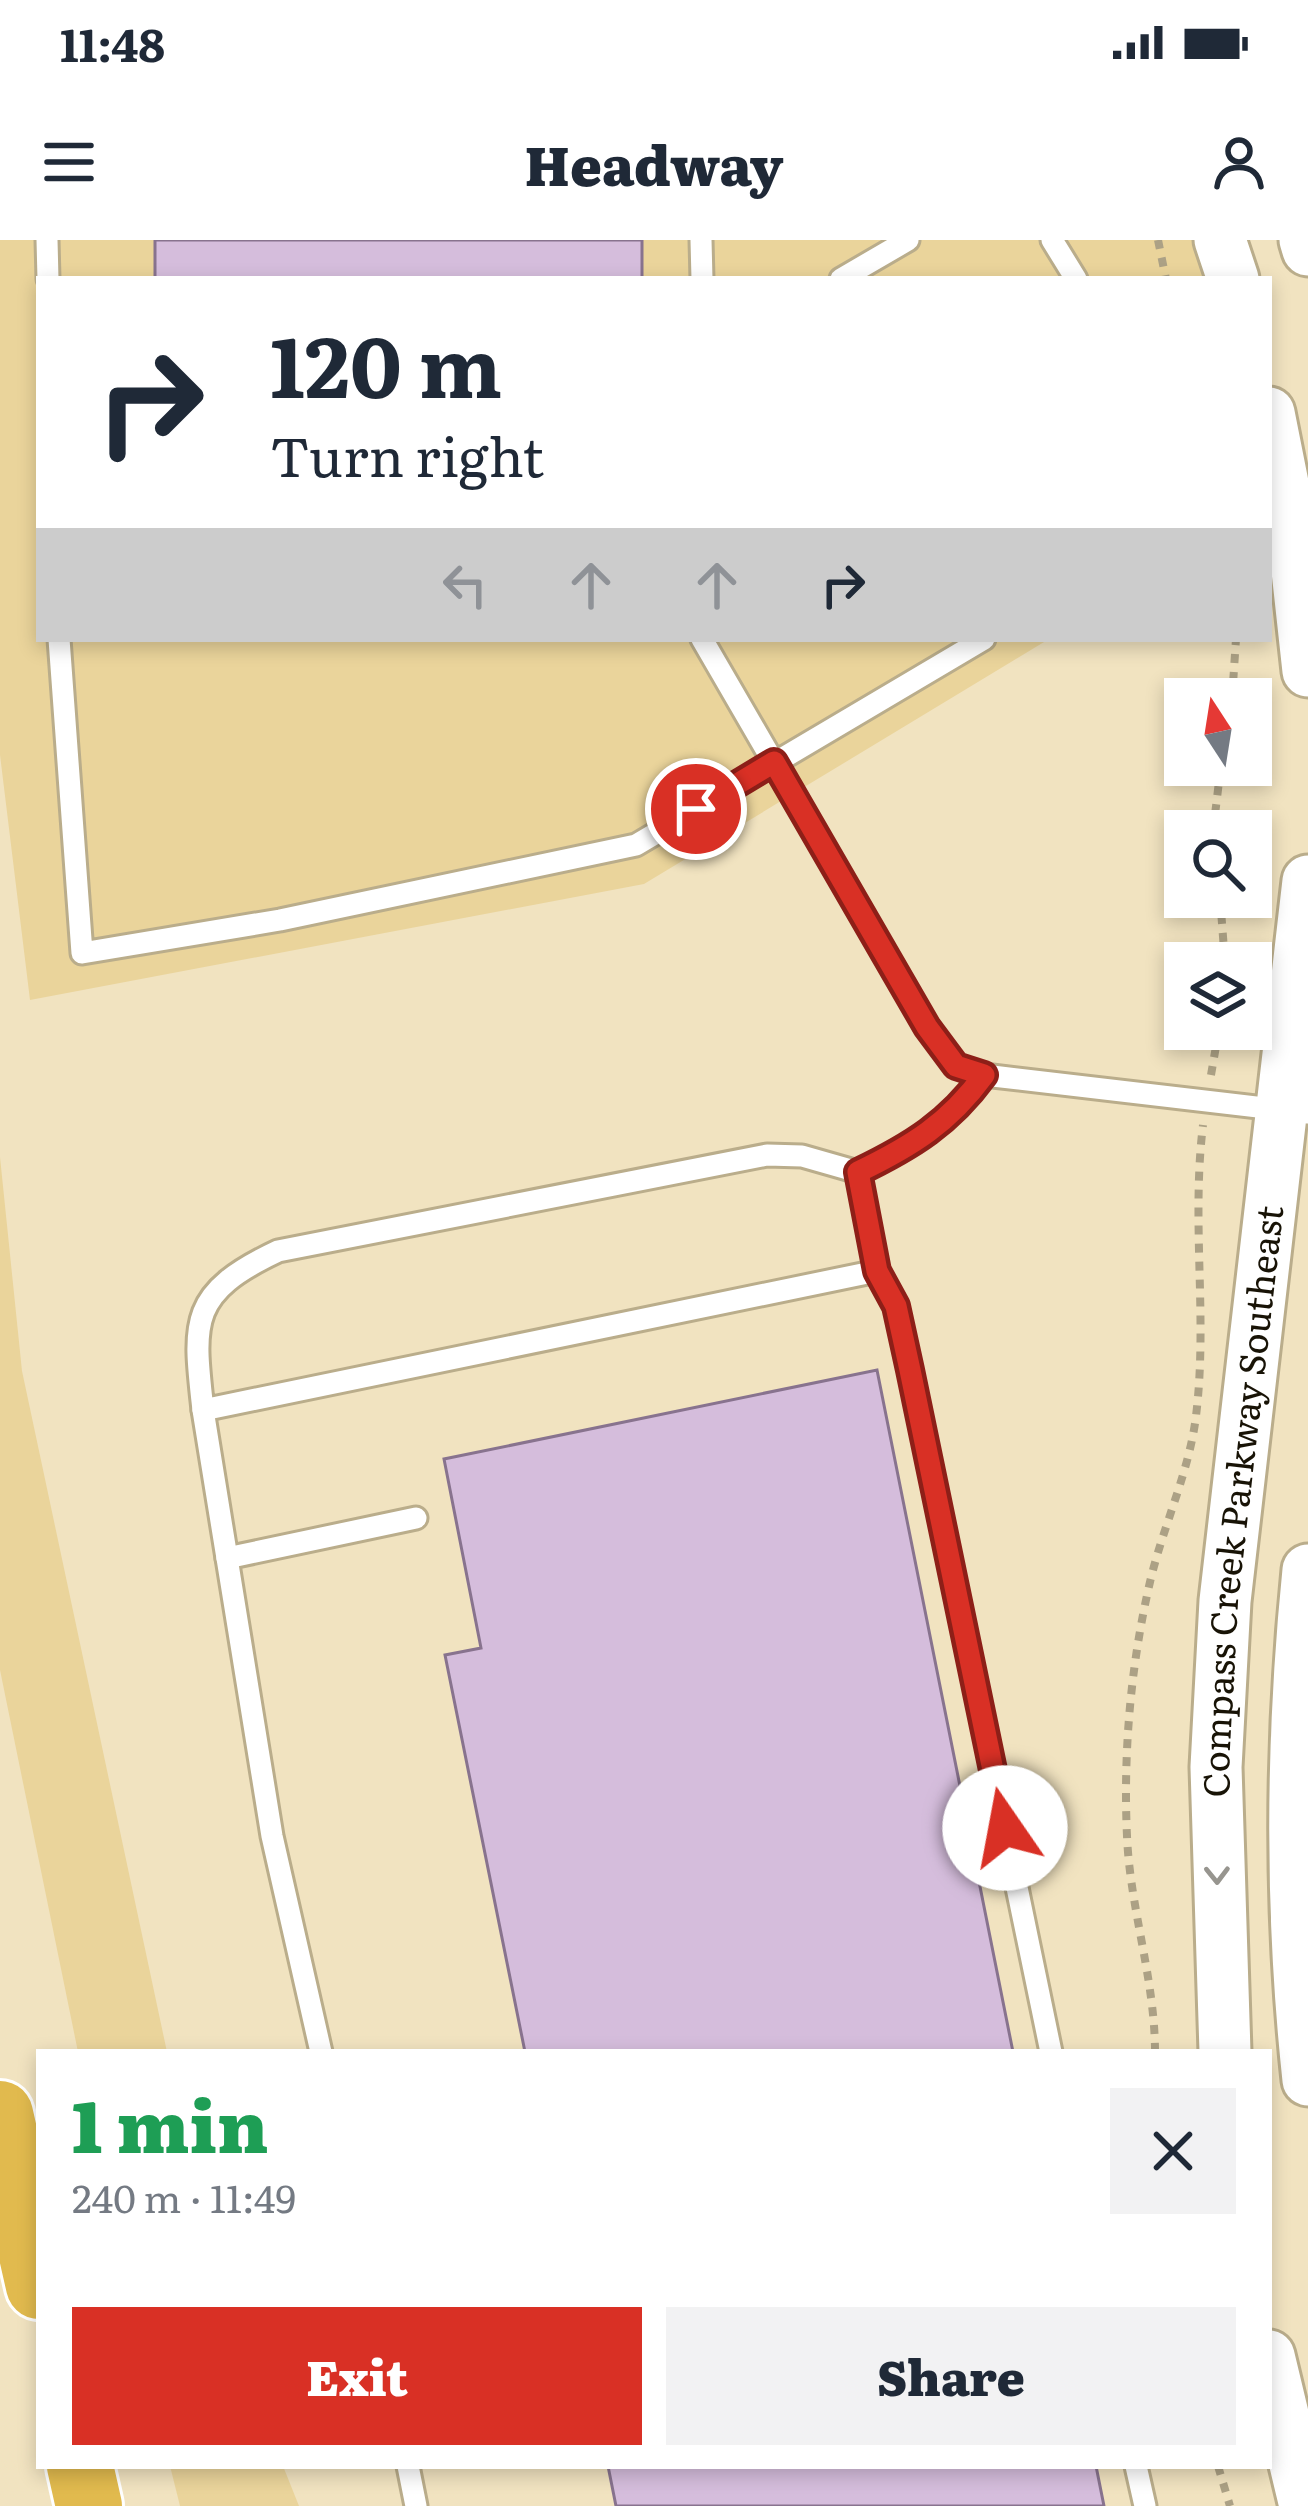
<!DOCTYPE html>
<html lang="en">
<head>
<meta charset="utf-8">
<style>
  :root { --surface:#fff; --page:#f2f2f3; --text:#1f2937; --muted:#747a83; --accent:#d93025 }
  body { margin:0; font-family:Literata,serif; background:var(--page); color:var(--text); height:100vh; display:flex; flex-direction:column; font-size:45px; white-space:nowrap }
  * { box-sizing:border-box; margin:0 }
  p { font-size:39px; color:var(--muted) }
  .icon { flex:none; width:66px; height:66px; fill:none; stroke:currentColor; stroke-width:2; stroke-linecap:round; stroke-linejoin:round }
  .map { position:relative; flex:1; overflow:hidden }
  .details { position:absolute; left:36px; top:1809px; width:1236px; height:420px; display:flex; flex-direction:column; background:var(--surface); border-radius:0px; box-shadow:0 6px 18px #0003 }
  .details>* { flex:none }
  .hud { position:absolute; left:36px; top:36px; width:1236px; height:366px; border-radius:0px; box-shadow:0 6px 18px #0003; background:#fff; color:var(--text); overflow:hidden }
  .needle { width:78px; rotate:348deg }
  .tools { position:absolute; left:1164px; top:438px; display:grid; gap:24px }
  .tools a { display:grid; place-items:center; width:108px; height:108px; border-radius:0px; background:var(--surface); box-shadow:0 6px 18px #0003; font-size:60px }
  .pin { position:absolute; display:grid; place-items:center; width:102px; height:102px; color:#fff; margin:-51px; border:6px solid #fff; border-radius:50%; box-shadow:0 3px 12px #0007 }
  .me { position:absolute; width:132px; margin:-66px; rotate:348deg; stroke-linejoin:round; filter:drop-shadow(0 0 9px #0008) }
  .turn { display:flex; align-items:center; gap:42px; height:252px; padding:0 36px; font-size:54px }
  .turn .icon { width:156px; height:156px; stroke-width:2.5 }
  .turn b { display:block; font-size:84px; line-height:102px }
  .lanes { display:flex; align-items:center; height:114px; padding:0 36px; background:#0003; justify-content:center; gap:60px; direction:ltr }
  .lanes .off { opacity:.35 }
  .round { display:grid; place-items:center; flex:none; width:126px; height:126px; border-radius:0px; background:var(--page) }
  .head { display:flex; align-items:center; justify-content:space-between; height:204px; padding:0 36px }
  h1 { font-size:72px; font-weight:800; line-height:90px; color:#1e9e55 }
  .button { display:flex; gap:24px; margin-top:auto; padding:24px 36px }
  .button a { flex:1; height:138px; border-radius:0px; background:var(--accent); color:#fff; font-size:48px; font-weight:800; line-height:138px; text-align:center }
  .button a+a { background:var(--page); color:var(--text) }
  .status { display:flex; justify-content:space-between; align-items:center; height:84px; padding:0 60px; background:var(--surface); direction:ltr }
  .status svg { height:33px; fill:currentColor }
  header { display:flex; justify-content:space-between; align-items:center; height:156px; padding:0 36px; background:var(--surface); font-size:54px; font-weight:800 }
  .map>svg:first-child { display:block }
</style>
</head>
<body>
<div class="status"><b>11:48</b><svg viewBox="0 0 49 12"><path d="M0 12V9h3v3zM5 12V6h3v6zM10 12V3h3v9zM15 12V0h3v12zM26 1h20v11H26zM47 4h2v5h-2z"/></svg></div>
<header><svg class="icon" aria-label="menu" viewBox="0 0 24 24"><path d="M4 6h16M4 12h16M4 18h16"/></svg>Headway<svg class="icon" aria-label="person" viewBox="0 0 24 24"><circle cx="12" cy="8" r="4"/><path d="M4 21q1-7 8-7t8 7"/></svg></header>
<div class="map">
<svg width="1308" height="2266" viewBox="0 0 1308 2266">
  <rect width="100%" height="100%" fill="#f1e3c0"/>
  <g fill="#ead49b">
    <path d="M0,0H1198L1211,39H39V399H1049L644,644L30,760L0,515Z"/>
    <path d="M0,917L22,1131L167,1812H78L0,1430Z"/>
    <path d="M170,2226H283L299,2266H180Z"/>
  </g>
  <g fill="#d5bddc" stroke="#88738e" stroke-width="3">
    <rect x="155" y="0" width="487" height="39"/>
    <path d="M877,1130L1013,1812H525L445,1415L481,1408L444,1219Z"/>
    <path d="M608,2226H1096L1104,2266H616Z"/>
  </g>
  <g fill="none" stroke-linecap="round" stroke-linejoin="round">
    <g stroke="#baad8b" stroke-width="27">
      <g id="service">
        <path d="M47,0L48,39"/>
        <path d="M701,0L702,39"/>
        <path d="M1052,0L1076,39"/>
        <path d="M841,39L908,0"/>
        <path d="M59,399L82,713L280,680L636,605L984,399"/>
        <path d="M702,399L927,787L956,826L984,835L1308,873"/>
        <path d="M858,932L802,916L767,915L278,1011C189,1053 193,1081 203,1170L877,1031L858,932C912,905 949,883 984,835"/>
        <path d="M877,1031L896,1066L910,1130L1051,1812"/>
        <path d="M203,1170L272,1596L321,1812"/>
        <path d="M227,1318L416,1278"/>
        <path d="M408,2226L416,2266"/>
        <path d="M1136,2226L1145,2266"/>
      </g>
    </g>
    <g stroke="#baad8b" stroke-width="57">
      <g id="tertiary">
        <path d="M1220,0L1233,39"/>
        <path d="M1305,0L1308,10"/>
        <path d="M1269,173L1293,294L1308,431"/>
        <path d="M1308,1330C1291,1498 1290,1672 1308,1840"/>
        <path id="s1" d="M1225,1812L1216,1527L1225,1361L1308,641"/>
        <path d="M1269,2116L1305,2266"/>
      </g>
    </g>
    <g stroke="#fff" stroke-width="72">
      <g id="motorway">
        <path d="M0,1874L39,2046"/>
        <path d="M80,2226L89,2266"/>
      </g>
    </g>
    <g stroke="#aca185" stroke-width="8" stroke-dasharray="9 9" stroke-linecap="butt">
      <path d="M1158,0L1166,39"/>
      <path d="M1232,459L1236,399"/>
      <path d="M1213,591L1221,525"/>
      <path d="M1220,657L1225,723"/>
      <path d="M1211,835L1219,789"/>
      <path d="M1155,1812C1155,1739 1130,1669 1127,1596C1123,1512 1131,1423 1150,1342C1163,1286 1189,1233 1196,1176C1208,1078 1191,983 1203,885"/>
      <path d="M1218,2226L1230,2266"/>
    </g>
    <use href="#service" stroke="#fff" stroke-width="21"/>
    <use href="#tertiary" stroke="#fff" stroke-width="51"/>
    <use href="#motorway" stroke="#e1ba4e" stroke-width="66"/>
  </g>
  <defs><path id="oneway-chevron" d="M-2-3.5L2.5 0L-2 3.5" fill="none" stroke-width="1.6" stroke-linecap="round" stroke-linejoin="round" transform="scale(3)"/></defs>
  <use stroke="#97958f" href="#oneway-chevron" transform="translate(1217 1635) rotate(89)"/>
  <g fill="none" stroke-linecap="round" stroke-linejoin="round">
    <g stroke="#8d1f18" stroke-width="30">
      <path id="route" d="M696,569L774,522L927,787L956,826L984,835C949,883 912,906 858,932L877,1031L896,1066L910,1130L1005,1588"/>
    </g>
    <use href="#route" stroke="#d93025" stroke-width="21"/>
  </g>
  <g text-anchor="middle" stroke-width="9" stroke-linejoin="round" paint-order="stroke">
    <g font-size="36" fill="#181306" stroke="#fff0cd">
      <text dy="13" stroke="none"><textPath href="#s1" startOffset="552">Compass Creek Parkway Southeast</textPath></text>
    </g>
  </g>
</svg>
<div class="tools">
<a><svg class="needle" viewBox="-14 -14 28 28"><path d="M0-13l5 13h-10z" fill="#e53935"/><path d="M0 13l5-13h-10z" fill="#747a83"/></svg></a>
<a><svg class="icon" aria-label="search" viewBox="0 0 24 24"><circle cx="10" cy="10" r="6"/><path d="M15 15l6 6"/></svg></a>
<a><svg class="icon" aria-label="layers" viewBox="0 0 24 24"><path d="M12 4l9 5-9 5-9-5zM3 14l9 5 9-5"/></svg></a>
</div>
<div class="pin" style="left:696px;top:569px;background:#d93025"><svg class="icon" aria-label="arrive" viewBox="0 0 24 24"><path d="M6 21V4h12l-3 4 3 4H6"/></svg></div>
<svg class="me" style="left:1005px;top:1588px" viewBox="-20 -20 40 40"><circle r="19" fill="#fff"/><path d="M0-13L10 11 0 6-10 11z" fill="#d93025"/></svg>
<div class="hud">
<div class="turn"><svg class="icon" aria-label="right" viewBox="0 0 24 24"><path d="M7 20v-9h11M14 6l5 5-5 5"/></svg><div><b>120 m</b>Turn right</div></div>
<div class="lanes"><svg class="icon off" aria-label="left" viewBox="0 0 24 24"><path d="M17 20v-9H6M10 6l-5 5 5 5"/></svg><svg class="icon off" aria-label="ahead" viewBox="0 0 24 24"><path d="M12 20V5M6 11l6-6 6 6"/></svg><svg class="icon off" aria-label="ahead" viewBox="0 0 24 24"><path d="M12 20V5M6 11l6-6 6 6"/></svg><svg class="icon" aria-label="right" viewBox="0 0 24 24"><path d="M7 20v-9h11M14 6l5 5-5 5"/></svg></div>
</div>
<section class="details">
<div class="head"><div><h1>1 min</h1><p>240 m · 11:49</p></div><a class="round"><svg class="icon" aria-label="close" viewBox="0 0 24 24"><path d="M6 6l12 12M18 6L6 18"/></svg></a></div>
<div class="button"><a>Exit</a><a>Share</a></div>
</section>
</div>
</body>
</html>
